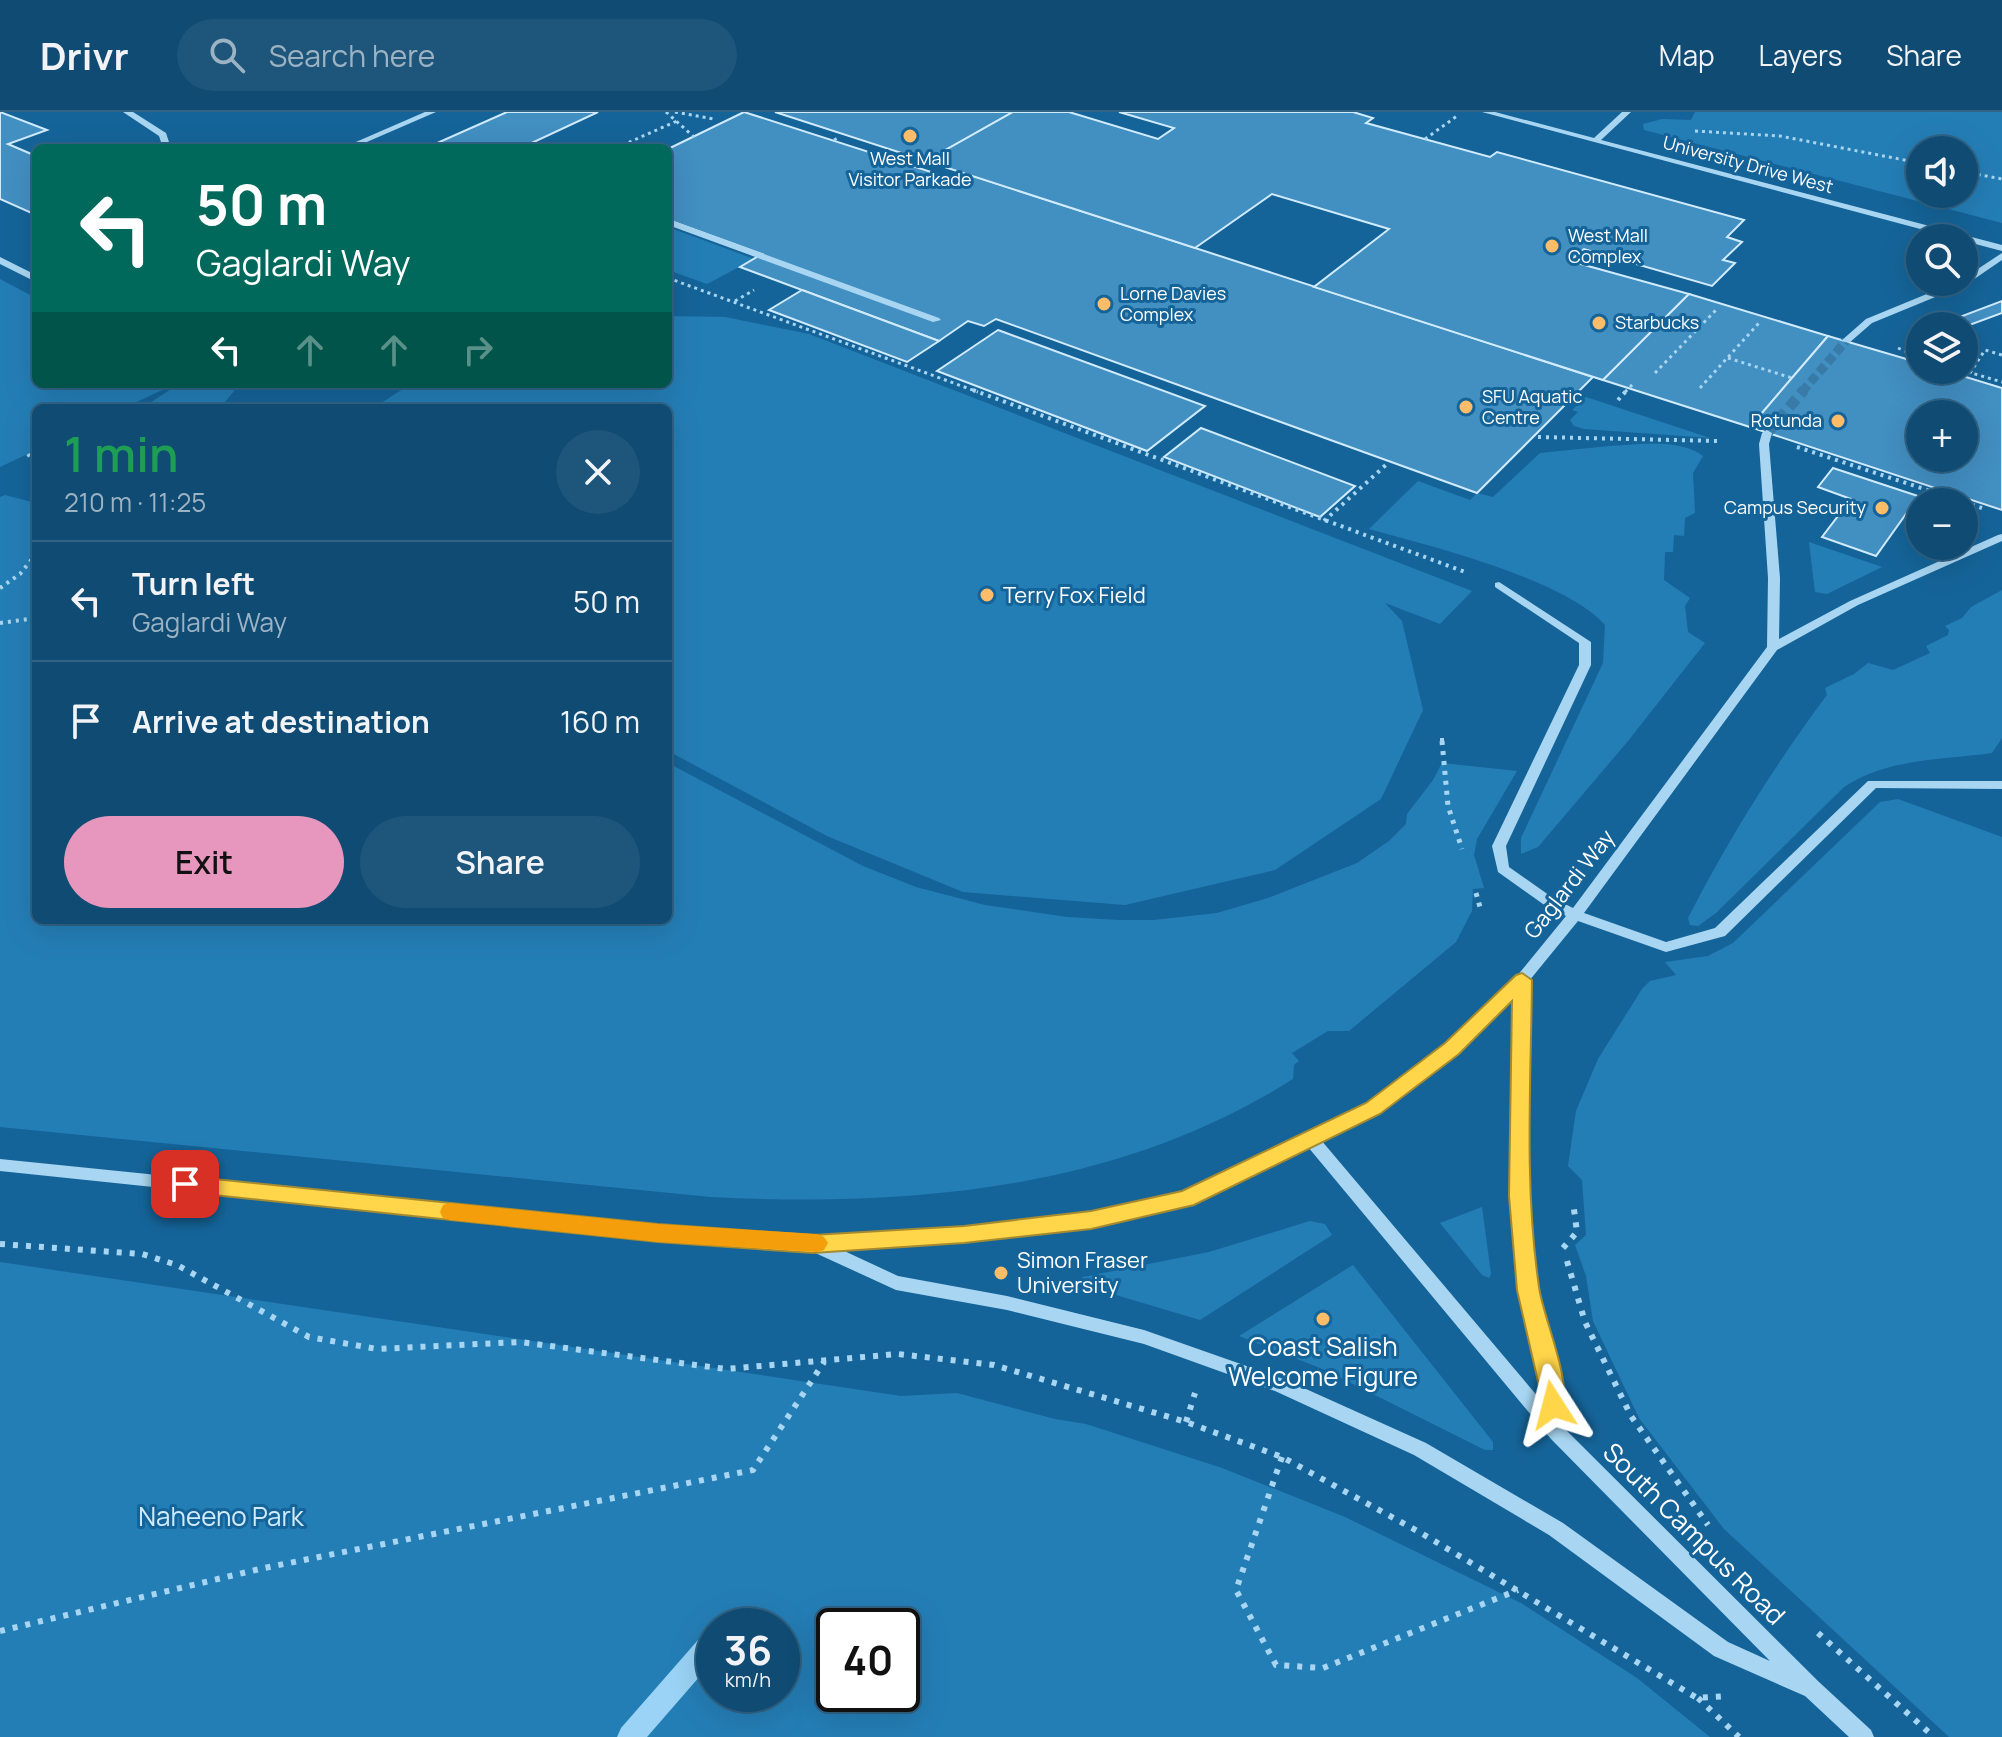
<!DOCTYPE html>
<html lang="en">
<head>
<meta charset="utf-8">
<style>
  :root { --surface:#104b73; --page:#1e557b; --text:#f1f3f6; --muted:#9cb3c4; --line:#306385; --accent:#e797bd }
  body { margin:0; font-family:Manrope,sans-serif; background:var(--page); color:var(--text); height:100vh; display:flex; flex-direction:column; font-size:30px; white-space:nowrap }
  * { box-sizing:border-box; margin:0 }
  p { font-size:26px; color:var(--muted) }
  .icon { flex:none; width:44px; height:44px; fill:none; stroke:currentColor; stroke-width:2; stroke-linecap:round; stroke-linejoin:round }
  .map { position:relative; flex:1; overflow:hidden }
  .details { position:absolute; left:32px; top:292px; width:640px; height:520px; display:flex; flex-direction:column; background:var(--surface); border-radius:12px; box-shadow:0 8px 32px #0002,0 0 0 2px var(--line) }
  .details>* { flex:none }
  .guide { position:absolute; left:32px; top:32px; width:640px; height:244px; border-radius:12px; box-shadow:0 8px 32px #0002,0 0 0 2px var(--line); background:#00695c; color:#fff; overflow:hidden }
  .fabs { position:absolute; left:1906px; top:24px; display:grid; gap:16px }
  .fabs a { display:grid; place-items:center; width:72px; height:72px; border-radius:50%; background:var(--surface); box-shadow:0 8px 32px #0002,0 0 0 2px var(--line); font-size:40px }
  .speed { position:absolute; left:696px; top:1496px; display:flex; gap:16px; font-size:40px; font-weight:700; text-align:center }
  .speed>* { display:grid; place-content:center; width:104px; height:104px; border-radius:50%; background:var(--surface); box-shadow:0 8px 32px #0002,0 0 0 2px var(--line); line-height:1 }
  .speed small { font-size:20px; font-weight:400 }
  .speed .limit { border:4px solid #111; border-radius:12px; background:#fff; color:#111 }
  .pin { position:absolute; display:grid; place-items:center; width:68px; height:68px; color:#fff; margin:-34px; border-radius:16px; box-shadow:0 4px 12px #0006 }
  .me { position:absolute; width:88px; margin:-44px; rotate:351deg; stroke-linejoin:round; filter:drop-shadow(0 0 6px #0008) }
  .turn { display:flex; align-items:center; gap:28px; height:168px; padding:0 32px; font-size:36px }
  .turn .icon { width:104px; height:104px; stroke-width:2.5 }
  .turn b { display:block; font-size:56px; line-height:68px }
  .lanes { display:flex; align-items:center; height:76px; padding:0 32px; background:#0003; justify-content:center; gap:40px; direction:ltr }
  .lanes .off { opacity:.35 }
  .round { display:grid; place-items:center; flex:none; width:84px; height:84px; border-radius:42px; background:var(--page) }
  .headline { display:flex; align-items:center; justify-content:space-between; height:136px; padding:0 32px }
  h1 { font-size:48px; font-weight:600; line-height:60px; color:#1e9e55 }
  .primary-button { display:flex; gap:16px; margin-top:auto; padding:16px 32px }
  .primary-button a { flex:1; height:92px; border-radius:48px; background:var(--accent); color:#111; font-size:32px; font-weight:600; line-height:92px; text-align:center }
  .primary-button a+a { background:var(--page); color:var(--text) }
  ul { padding:0; list-style:none }
  li { display:flex; align-items:center; gap:24px; height:120px; padding:0 32px; border-top:2px solid var(--line) }
  li div { flex:1 }
  li b { display:block; font-size:30px }
  li em { font-style:normal }
  header { display:flex; align-items:center; gap:48px; box-sizing:border-box; height:112px; padding:0 40px; background:var(--surface); border-bottom:2px solid var(--line) }
  header strong { font-size:38px }
  nav { display:flex; gap:44px; margin-inline-start:auto; font-size:28px }
  .search { width:560px; height:72px; background:var(--page); display:flex; align-items:center; gap:20px; box-sizing:border-box; padding:0 28px; border-radius:44px; color:var(--muted); font-size:30px }
  .map>svg:first-child { display:block }
</style>
</head>
<body>
<header>
<strong>Drivr</strong>
<div class="search"><svg class="icon" aria-label="search" viewBox="0 0 24 24"><circle cx="10" cy="10" r="6"/><path d="M15 15l6 6"/></svg>Search here</div>
<nav><a>Map</a><a>Layers</a><a>Share</a></nav>
</header>
<div class="map">
<svg width="2002" height="1625" viewBox="0 0 2002 1625">
  <rect width="100%" height="100%" fill="#156499"/>
  <g fill="#247eb6" fill-rule="evenodd">
    <path d="M1695,0H2002V111L1644,18L1643,12L1662,7L1691,8ZM1920,38H1964V82H1920Z"/>
    <path d="M668,115L754,147L707,172L668,158Z"/>
    <path d="M0,167L36,186V272H175L124,296H36V338L0,355Z"/>
    <path d="M668,204L725,205L809,222L1472,479L1440,512L1385,491L1402,509L1423,598L1381,687L1275,758L1125,793L963,780L827,724L668,639V296H373L411,272H668Z"/>
    <path d="M179,272H240L220,296H142Z"/>
    <path d="M1586,285L1710,326L1584,317L1574,314L1570,308L1578,300L1572,298Z"/>
    <path d="M1609,334C1636,333 1680,326 1703,344L1693,361L1695,401L1685,406L1684,424L1674,423L1673,440H1665L1664,468L1690,486L1685,494L1688,520L1705,531L1628,629L1538,735L1521,742V726L1603,551L1605,513C1565,467 1430,434 1369,417L1418,369L1470,388L1477,381L1493,385L1540,341Z"/>
    <path d="M5,383L36,391V808H668V651L863,754L916,775L985,793L1067,805L1119,808H1154L1217,801L1268,786L1357,751L1389,729L1406,712L1407,702L1433,668L1442,651L1517,659L1477,727L1474,743L1484,776L1473,777L1472,799L1456,830L1349,919H1328L1292,941L1299,949L1294,953L1293,967C1118,1078 913,1095 711,1085L0,1015V385Z"/>
    <path d="M1809,430L1882,455L1827,482L1815,480Z"/>
    <path d="M2002,478V626L1992,641C1943,648 1887,646 1844,675L1716,801L1698,814L1690,813L1688,806C1728,728 1774,654 1827,583L1825,576L1854,562L1868,551L1893,558L1930,541L1926,534L1948,523L1949,518L1945,514L1962,506L1971,495Z"/>
    <path d="M1898,687L2002,725V1625H1949L1724,1417L1639,1306L1593,1209L1586,1164L1575,1133L1586,1123L1582,1068L1568,1054L1576,999L1598,947L1642,877L1650,869L1676,863L1665,850L1708,844L1733,831L1880,690Z"/>
    <path d="M1482,1095L1491,1162L1489,1166L1482,1163L1440,1111Z"/>
    <path d="M1310,1109L1325,1112L1332,1123L1200,1208L1079,1172L1083,1165L1209,1140Z"/>
    <path d="M0,1150L901,1284L957,1281L1055,1307L1086,1312L1222,1356L1345,1405L1521,1491L1637,1566L1710,1625H0ZM714,1514H782V1582H714ZM834,1514H902V1582H834Z"/>
    <path d="M1353,1153L1493,1330V1338H1485L1325,1258L1239,1224Z"/>
  </g>
  <g fill="none" stroke-linecap="round" stroke-linejoin="round">
    <path fill="#9ad3f5" fill-rule="evenodd" d="M714,1517V1548L647,1625H617L621,1616L705,1520Z"/>
  </g>
  <g fill="#428fc2" stroke="#d0ebfd" stroke-width="2" fill-rule="evenodd">
    <path d="M0,0L47,18L8,32L36,44V103L0,87Z"/>
    <path d="M507,0H598L521,36H426Z"/>
    <path d="M744,0L959,69L970,63L1593,265L1477,381L996,207L984,214L968,209L939,229L740,155L762,142L668,108V37Z"/>
    <path d="M775,0H1013L926,49Z"/>
    <path d="M1013,0H1069L1158,27L1174,16L1119,0H1353L1373,6L1366,11L1490,45L1497,40L1744,108L1727,125L1742,130L1723,148L1735,151L1712,174L1584,137L1570,149L1689,182L1603,268L1314,175L1389,117L1272,82L1195,136L926,49Z"/>
    <path d="M802,178L939,229L907,250L769,198Z"/>
    <path d="M1689,182L1828,224L1750,315L1603,268Z"/>
    <path d="M2002,189V201L1964,215L1936,214Z"/>
    <path d="M998,218L1205,294L1147,339L937,259Z"/>
    <path d="M1828,224L1920,251V258H1943L2002,276V398L1750,315ZM1920,302H1964V346H1920Z"/>
    <path d="M1201,316L1355,374L1320,405L1164,345Z"/>
    <path d="M1833,356L1936,390H1920V407L1906,402L1876,444L1822,425L1851,387L1818,375Z"/>
  </g>
  <g fill="none" stroke-linecap="round" stroke-linejoin="round">
    <path stroke="#387ba8" stroke-width="9" stroke-dasharray="9 4" stroke-linecap="butt" d="M1802,280L1846,229"/>
    <path stroke="#387ba8" stroke-width="11" stroke-dasharray="11 6" stroke-linecap="butt" d="M1767,321L1804,278"/>
    <g stroke="#a8d6f2" stroke-width="3" stroke-dasharray="3 4" stroke-linecap="butt">
      <path d="M666,0L694,25"/>
      <path d="M675,0L714,7"/>
      <path d="M1695,19L1780,24L1920,51"/>
      <path d="M1425,27L1457,4"/>
      <path d="M834,28L840,25"/>
      <path d="M616,36L677,9"/>
      <path d="M1964,60L2002,67"/>
      <path d="M668,166L978,280"/>
      <path d="M735,189L754,178"/>
      <path d="M1898,236L1920,246"/>
      <path d="M1728,246L1792,266"/>
      <path d="M1961,258L2002,270"/>
      <path d="M1655,261L1716,198"/>
      <path d="M1970,261L1985,238L2002,243"/>
      <path d="M1700,276L1759,211"/>
      <path d="M1625,280L1633,272"/>
    </g>
    <g stroke="#a8d6f2" stroke-width="4" stroke-dasharray="3 5" stroke-linecap="butt">
      <path d="M973,278L1468,461"/>
      <path d="M1618,288L1627,278"/>
      <path d="M1538,325L1719,329"/>
      <path d="M1797,335L1982,396"/>
      <path d="M28,342L36,354"/>
      <path d="M1324,409L1387,352"/>
      <path d="M0,476L20,462L36,442"/>
      <path d="M0,511L36,506"/>
      <path d="M1442,626V631"/>
    </g>
    <g stroke="#a8d6f2" stroke-width="5" stroke-dasharray="4 6" stroke-linecap="butt">
      <path d="M1442,629L1448,694L1462,737"/>
      <path d="M1476,781L1480,795"/>
    </g>
    <g stroke="#a8d6f2" stroke-width="6" stroke-dasharray="5 8" stroke-linecap="butt">
      <path d="M0,1132L142,1142L177,1153L309,1225L377,1237L520,1230L726,1257L898,1242L994,1253L1186,1310L1282,1345L1421,1421L1697,1586L1727,1584"/>
      <path d="M1563,1136L1577,1120L1573,1090"/>
      <path d="M1567,1149L1585,1210L1631,1304L1708,1413"/>
      <path d="M1186,1310L1195,1281"/>
      <path d="M1282,1345L1236,1478L1276,1553L1323,1556L1518,1478"/>
      <path d="M0,1519L264,1456L753,1358L824,1250"/>
      <path d="M1818,1521L1934,1625"/>
      <path d="M1698,1586L1739,1625"/>
    </g>
    <g fill="#a8d6f2" fill-rule="evenodd">
      <path d="M123,0H133L166,21L171,36H163L159,24Z"/>
      <path d="M425,0H436L353,36H342Z"/>
      <path d="M1482,0H1495L1594,26L1622,0H1631L1601,28L2002,133V139L1964,129V126H1954Z"/>
      <path d="M668,107L939,206L941,208L933,210L668,113Z"/>
      <path d="M2002,141V148L1967,172L1872,211L1849,231L1841,229L1866,207L1956,170H1964V166Z"/>
      <path d="M0,145L36,163V170L0,152Z"/>
      <path d="M1767,318L1772,321L1769,332L1780,466L1779,527L1850,489L1998,423L2002,422V429L1858,493L1777,538L1584,801L1666,830L1715,816L1868,669H2002V677L1876,676L1725,824L1666,840L1578,809L1529,869L1528,1084L1536,1178L1559,1265L1565,1317L1819,1570L1871,1618L1874,1625H1849L1805,1584L1714,1544L1549,1423L1414,1343L1275,1279L1144,1232L1007,1198L896,1178L811,1139L658,1128L0,1059V1047L658,1114L813,1125L964,1116L1091,1101L1183,1081L1368,992L1447,932L1517,864L1566,804L1543,792L1498,760L1492,734L1579,553V531L1495,475V471L1499,470L1591,530V553L1506,734L1509,755L1553,786L1573,796L1767,535L1768,466L1759,332L1762,321ZM1515,884L1512,1084L1520,1178L1541,1265L1545,1293L1321,1028L1378,1000L1457,940ZM1308,1035L1551,1327L1770,1549L1728,1530L1563,1411L1426,1331L1286,1268L1144,1218L1007,1184L898,1164L840,1137L964,1130L1091,1115L1192,1092Z"/>
    </g>
  </g>
  <path fill="#ffd54a" stroke="#a68a30" stroke-width="2" d="M1522,861L1532,868C1531,970 1524,1073 1539,1175C1543,1206 1574,1272 1561,1300L1553,1303L1545,1300L1517,1178L1509,1084L1512,889L1459,942L1380,1002L1194,1093L1091,1117L964,1131L813,1141L658,1130L185,1080L178,1078L175,1072L178,1066L185,1064L658,1112L813,1123L964,1114L1091,1099L1182,1079L1366,991L1445,931L1516,863Z"/>
  <path fill="#f59e0b" d="M450,1091L658,1112L817,1122L824,1125L828,1131L824,1138L817,1140L658,1130L450,1108L443,1106L440,1100L443,1093Z"/>
  <g fill="#ffbc69" stroke="#156499" stroke-width="3">
    <circle cx="910" cy="24" r="8"/>
    <circle cx="1552" cy="134" r="8"/>
    <circle cx="1104" cy="192" r="8"/>
    <circle cx="1599" cy="211" r="8"/>
    <circle cx="1466" cy="295" r="8"/>
    <circle cx="1838" cy="309" r="8"/>
    <circle cx="1882" cy="396" r="8"/>
    <circle cx="987" cy="483" r="8"/>
    <circle cx="1001" cy="1161" r="8"/>
    <circle cx="1323" cy="1207" r="8"/>
  </g>
  <g text-anchor="middle" stroke-width="6" stroke-linejoin="round" paint-order="stroke">
    <g font-size="18" fill="#fff" stroke="#156499" text-anchor="start">
      <text x="910" y="53" text-anchor="middle">West Mall<tspan x="910" dy="21">Visitor Parkade</tspan></text>
      <text x="1568" y="130">West Mall<tspan x="1568" dy="21">Complex</tspan></text>
      <text x="1120" y="188">Lorne Davies<tspan x="1120" dy="21">Complex</tspan></text>
      <text x="1615" y="217">Starbucks</text>
      <text x="1482" y="291">SFU Aquatic<tspan x="1482" dy="21">Centre</tspan></text>
      <text x="1822" y="315" text-anchor="end">Rotunda</text>
      <text x="1866" y="402" text-anchor="end">Campus Security</text>
    </g>
    <g font-size="18" fill="#fff" stroke="#156499">
      <text transform="translate(1748 53) rotate(15)" y="6">University Drive West</text>
    </g>
    <g font-size="22" fill="#fff" stroke="#156499" text-anchor="start">
      <text x="1003" y="491">Terry Fox Field</text>
      <text x="1017" y="1156">Simon Fraser<tspan x="1017" dy="25">University</tspan></text>
    </g>
    <g font-size="22" fill="#fff" stroke="#156499">
      <text transform="translate(1569 772) rotate(-52)" y="8">Gaglardi Way</text>
    </g>
    <g font-size="26" fill="#fff" stroke="#156499">
      <text x="1323" y="1244">Coast Salish<tspan x="1323" dy="30">Welcome Figure</tspan></text>
    </g>
    <g font-size="26" fill="#d0ebfd" stroke="#156499">
      <text x="221" y="1414">Naheeno Park</text>
    </g>
    <g font-size="26" fill="#fff" stroke="#156499">
      <text transform="translate(1694 1422) rotate(45)" y="9">South Campus Road</text>
    </g>
  </g>
</svg>
<div class="fabs">
<a><svg class="icon" aria-label="sound" viewBox="0 0 24 24"><path d="M4 9h4l5-4v14l-5-4H4zM17 9q2 3 0 6"/></svg></a>
<a><svg class="icon" aria-label="search" viewBox="0 0 24 24"><circle cx="10" cy="10" r="6"/><path d="M15 15l6 6"/></svg></a>
<a><svg class="icon" aria-label="layers" viewBox="0 0 24 24"><path d="M12 4l9 5-9 5-9-5zM3 14l9 5 9-5"/></svg></a>
<a>+</a>
<a>−</a>
</div>
<div class="speed"><div>36<small>km/h</small></div><div class="limit">40</div></div>
<div class="pin" style="left:185px;top:1072px;background:#d93025"><svg class="icon" aria-label="arrive" viewBox="0 0 24 24"><path d="M6 21V4h12l-3 4 3 4H6"/></svg></div>
<svg class="me" style="left:1553px;top:1293px" viewBox="-20 -20 40 40"><path d="M0-17L14 15 0 8-14 15z" fill="#ffd54a" stroke="#fff" stroke-width="4"/></svg>
<div class="guide">
<div class="turn"><svg class="icon" aria-label="left" viewBox="0 0 24 24"><path d="M17 20v-9H6M10 6l-5 5 5 5"/></svg><div><b>50 m</b>Gaglardi Way</div></div>
<div class="lanes"><svg class="icon" aria-label="left" viewBox="0 0 24 24"><path d="M17 20v-9H6M10 6l-5 5 5 5"/></svg><svg class="icon off" aria-label="ahead" viewBox="0 0 24 24"><path d="M12 20V5M6 11l6-6 6 6"/></svg><svg class="icon off" aria-label="ahead" viewBox="0 0 24 24"><path d="M12 20V5M6 11l6-6 6 6"/></svg><svg class="icon off" aria-label="right" viewBox="0 0 24 24"><path d="M7 20v-9h11M14 6l5 5-5 5"/></svg></div>
</div>
<section class="details">
<div class="headline"><div><h1>1 min</h1><p>210 m · 11:25</p></div><a class="round"><svg class="icon" aria-label="close" viewBox="0 0 24 24"><path d="M6 6l12 12M18 6L6 18"/></svg></a></div>
<ul>
<li><svg class="icon" aria-label="left" viewBox="0 0 24 24"><path d="M17 20v-9H6M10 6l-5 5 5 5"/></svg><div><b>Turn left</b><p>Gaglardi Way</p></div><em>50 m</em></li>
<li><svg class="icon" aria-label="arrive" viewBox="0 0 24 24"><path d="M6 21V4h12l-3 4 3 4H6"/></svg><div><b>Arrive at destination</b></div><em>160 m</em></li>
</ul>
<div class="primary-button"><a>Exit</a><a>Share</a></div>
</section>
</div>
</body>
</html>
